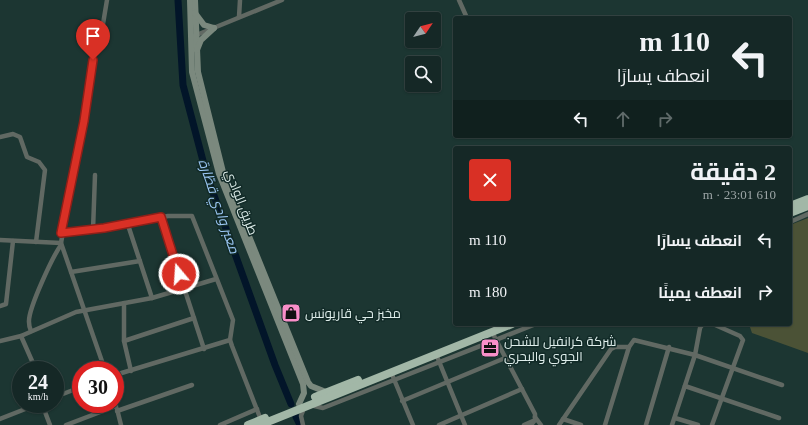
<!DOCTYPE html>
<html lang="ar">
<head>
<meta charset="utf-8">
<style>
  :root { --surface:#152826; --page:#223432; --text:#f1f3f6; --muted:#9da6a7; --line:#344443 }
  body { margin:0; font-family:"Times New Roman",Cairo,serif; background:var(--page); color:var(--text); direction:rtl; height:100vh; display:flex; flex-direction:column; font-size:15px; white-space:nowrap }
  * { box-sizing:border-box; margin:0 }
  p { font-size:13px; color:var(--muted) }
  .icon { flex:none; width:22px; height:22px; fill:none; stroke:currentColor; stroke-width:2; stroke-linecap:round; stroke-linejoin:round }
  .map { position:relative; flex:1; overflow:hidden; direction:ltr }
  .panel { position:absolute; left:453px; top:146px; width:339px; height:180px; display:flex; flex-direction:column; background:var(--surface); border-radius:4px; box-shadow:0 1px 3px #0004,0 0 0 1px var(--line); direction:rtl }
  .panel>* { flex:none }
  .top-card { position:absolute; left:453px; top:16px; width:339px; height:122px; border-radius:4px; box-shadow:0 1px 3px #0004,0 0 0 1px var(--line); direction:rtl; background:#152826; color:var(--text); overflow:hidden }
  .needle { width:26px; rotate:55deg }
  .buttons { position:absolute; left:405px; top:12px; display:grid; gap:8px }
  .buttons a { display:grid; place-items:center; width:36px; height:36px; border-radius:4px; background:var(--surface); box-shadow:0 1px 3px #0004,0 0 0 1px var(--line); font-size:20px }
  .speed { position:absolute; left:12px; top:361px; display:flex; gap:8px; font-size:20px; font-weight:700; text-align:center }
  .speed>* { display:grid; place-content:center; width:52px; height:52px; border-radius:50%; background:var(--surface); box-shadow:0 1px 3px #0004,0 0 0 1px var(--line); line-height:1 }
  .speed small { font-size:10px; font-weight:400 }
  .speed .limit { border:6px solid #d22; background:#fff; color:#111 }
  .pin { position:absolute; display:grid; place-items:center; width:34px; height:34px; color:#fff; margin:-41px -17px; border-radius:50% 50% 50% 0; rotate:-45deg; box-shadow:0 0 4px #0007 }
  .pin .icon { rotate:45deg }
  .me { position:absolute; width:44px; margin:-22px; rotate:342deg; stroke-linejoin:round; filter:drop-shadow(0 0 3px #0008) }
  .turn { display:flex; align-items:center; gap:14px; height:84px; padding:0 16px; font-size:18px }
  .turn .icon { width:52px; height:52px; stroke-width:2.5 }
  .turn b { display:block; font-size:28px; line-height:34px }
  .lanes { display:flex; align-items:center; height:38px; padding:0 16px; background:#0003; justify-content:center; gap:20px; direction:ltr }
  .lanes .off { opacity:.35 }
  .round { display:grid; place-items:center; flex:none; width:42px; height:42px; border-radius:4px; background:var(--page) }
  .head { display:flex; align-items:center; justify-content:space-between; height:68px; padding:0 16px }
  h1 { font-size:24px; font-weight:700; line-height:30px }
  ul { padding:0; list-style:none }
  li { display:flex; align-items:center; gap:12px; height:52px; padding:0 16px }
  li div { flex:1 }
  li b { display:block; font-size:15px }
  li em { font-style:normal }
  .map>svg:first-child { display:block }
</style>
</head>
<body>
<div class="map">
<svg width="808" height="425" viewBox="0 0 808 425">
  <rect width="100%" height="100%" fill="#1c3632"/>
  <path fill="#4b5236" d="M808,218V353L752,333L749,324H790V225Z"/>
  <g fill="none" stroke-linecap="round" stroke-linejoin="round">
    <g stroke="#021529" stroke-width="7">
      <path d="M178,0L183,85L207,176L275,365L291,404"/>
      <path d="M296,417L300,425"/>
    </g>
    <g stroke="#616963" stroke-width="4.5">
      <path d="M459,0L467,18"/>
      <path d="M239,17L240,0"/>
      <path d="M194,36L282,0"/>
      <path d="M0,137L13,134L20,137L27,157L39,162L45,170L36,242"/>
      <path d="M161,217L204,349"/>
      <path d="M790,222L808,214"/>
      <path d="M128,225L152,298"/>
      <path d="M93,230L95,175"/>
      <path d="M61,233L104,228L168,216H192L233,320L230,340L232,346L261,420"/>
      <path d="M0,240L61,243L105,370"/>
      <path d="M61,243L93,60L103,24L107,0"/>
      <path d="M71,272L140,261"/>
      <path d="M124,303V341L131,371"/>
      <path d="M0,306L6,304L13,241"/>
      <path d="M31,331C30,329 29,325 29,322C28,309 53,256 61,245"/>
      <path d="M492,332L535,414V420L531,425"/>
      <path d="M21,336L36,370"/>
      <path d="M0,341L21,336L76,312L152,298L216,279"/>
      <path d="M124,341L194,318"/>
      <path d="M436,354L465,425"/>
      <path d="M391,372L413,425"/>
      <path d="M115,375L230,340"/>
      <path d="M685,386L779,418"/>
      <path d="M55,397L81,387"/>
      <path d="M402,401L505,358"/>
      <path d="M42,404L50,425"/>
      <path d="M310,405L323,408L536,324"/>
      <path d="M117,409L121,425"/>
      <path d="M117,411L192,385"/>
      <path d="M535,417L541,425"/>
      <path d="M675,418L698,425"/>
      <path d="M0,419L38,404"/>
      <path d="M563,419L581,425"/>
      <path d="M66,425L116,406"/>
      <path d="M220,425L257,409"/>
      <path d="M303,425L301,416L304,408"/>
      <path d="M439,425L522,389"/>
      <path d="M524,425L533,421"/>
      <path d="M559,425L611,349L615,347H629"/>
      <path d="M605,425L629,347L634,340L695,355L782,385"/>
      <path d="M646,425L669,347"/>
      <path d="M672,425L695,355L700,328L703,324"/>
      <path d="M712,425L743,340L740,336L713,324"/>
    </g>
    <g stroke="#7b897e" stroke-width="6">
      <path d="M190,0L192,72L219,174L303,384L304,393L299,404"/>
      <path d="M195,0L198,72L223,172L308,382L311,386L326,392"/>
      <path d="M195,13L204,25L214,28"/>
      <path d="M197,50L201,40L214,28"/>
    </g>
    <g stroke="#a2b7a7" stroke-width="8">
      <path d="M790,206L808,199"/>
      <path d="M790,213L808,206"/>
      <path d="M315,397L358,380"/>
      <path d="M248,425L265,418"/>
      <path d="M260,425L512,324"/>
    </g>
  </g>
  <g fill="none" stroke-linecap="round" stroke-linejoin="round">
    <g stroke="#8d1f18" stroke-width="10">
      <path id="route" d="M93,60L84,121L61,233L104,228L161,217L179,274"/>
    </g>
    <use href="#route" stroke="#d93025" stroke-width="7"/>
  </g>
  <defs>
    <g id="shop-square" transform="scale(1)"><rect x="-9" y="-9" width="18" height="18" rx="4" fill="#f98fc9" stroke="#122b28"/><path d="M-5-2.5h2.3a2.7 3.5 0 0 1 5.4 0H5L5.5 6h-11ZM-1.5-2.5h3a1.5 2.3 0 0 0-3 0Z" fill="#111"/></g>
    <g id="office-square" transform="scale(1)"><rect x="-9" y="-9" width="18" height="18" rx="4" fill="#f98fc9" stroke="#122b28"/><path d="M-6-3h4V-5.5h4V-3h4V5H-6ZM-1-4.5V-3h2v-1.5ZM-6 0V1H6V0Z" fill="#111"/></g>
  </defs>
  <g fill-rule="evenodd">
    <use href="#shop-square" x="291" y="313"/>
    <use href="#office-square" x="490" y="348"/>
  </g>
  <g text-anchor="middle" stroke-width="3" stroke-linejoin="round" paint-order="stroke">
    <g font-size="13" fill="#dfeeeb" stroke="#122b28">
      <text transform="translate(242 202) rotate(69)" y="5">طريق الوادي</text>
    </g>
    <g font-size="13" fill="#dfeeeb" stroke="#122b28" text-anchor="start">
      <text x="305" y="318">مخبز حي قاريونس</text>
      <text x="504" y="346">شركة كرانفيل للشحن<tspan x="504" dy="15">الجوي والبحري</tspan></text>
    </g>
    <g font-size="14" font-style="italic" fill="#9dc8f6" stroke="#122b28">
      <text transform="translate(219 206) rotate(71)" y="5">معبر وادي قطّارة</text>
    </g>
  </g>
</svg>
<div class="buttons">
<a><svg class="needle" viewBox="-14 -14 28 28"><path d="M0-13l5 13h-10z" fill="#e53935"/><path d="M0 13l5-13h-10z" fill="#9da6a7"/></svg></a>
<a><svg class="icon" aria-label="search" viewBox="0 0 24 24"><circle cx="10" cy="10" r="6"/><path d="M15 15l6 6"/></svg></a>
</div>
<div class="speed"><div>24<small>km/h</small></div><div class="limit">30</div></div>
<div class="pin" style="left:93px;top:60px;background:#d93025"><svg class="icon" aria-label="arrive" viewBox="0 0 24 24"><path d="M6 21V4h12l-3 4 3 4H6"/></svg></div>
<svg class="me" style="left:179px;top:274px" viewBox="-20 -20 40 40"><circle r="17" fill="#d93025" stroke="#fff" stroke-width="3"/><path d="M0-11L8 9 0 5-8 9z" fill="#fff"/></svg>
<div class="top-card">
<div class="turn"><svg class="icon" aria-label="left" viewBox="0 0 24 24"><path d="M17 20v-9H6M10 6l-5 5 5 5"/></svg><div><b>110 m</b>انعطف يسارًا</div></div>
<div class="lanes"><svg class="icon" aria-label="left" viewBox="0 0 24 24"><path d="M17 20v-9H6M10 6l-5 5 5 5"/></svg><svg class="icon off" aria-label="ahead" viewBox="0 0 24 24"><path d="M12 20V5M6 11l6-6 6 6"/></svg><svg class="icon off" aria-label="right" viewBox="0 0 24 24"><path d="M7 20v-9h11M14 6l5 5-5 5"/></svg></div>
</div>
<section class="panel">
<div class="head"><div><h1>2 دقيقة</h1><p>610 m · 23:01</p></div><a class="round" style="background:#d93025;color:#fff"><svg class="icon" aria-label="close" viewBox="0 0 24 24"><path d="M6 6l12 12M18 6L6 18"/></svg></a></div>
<ul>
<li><svg class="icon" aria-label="left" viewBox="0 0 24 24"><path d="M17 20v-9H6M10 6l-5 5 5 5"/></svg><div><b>انعطف يسارًا</b></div><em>110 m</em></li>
<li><svg class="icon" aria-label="right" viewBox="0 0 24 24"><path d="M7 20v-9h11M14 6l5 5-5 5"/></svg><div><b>انعطف يمينًا</b></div><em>180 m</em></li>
</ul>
</section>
</div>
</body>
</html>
